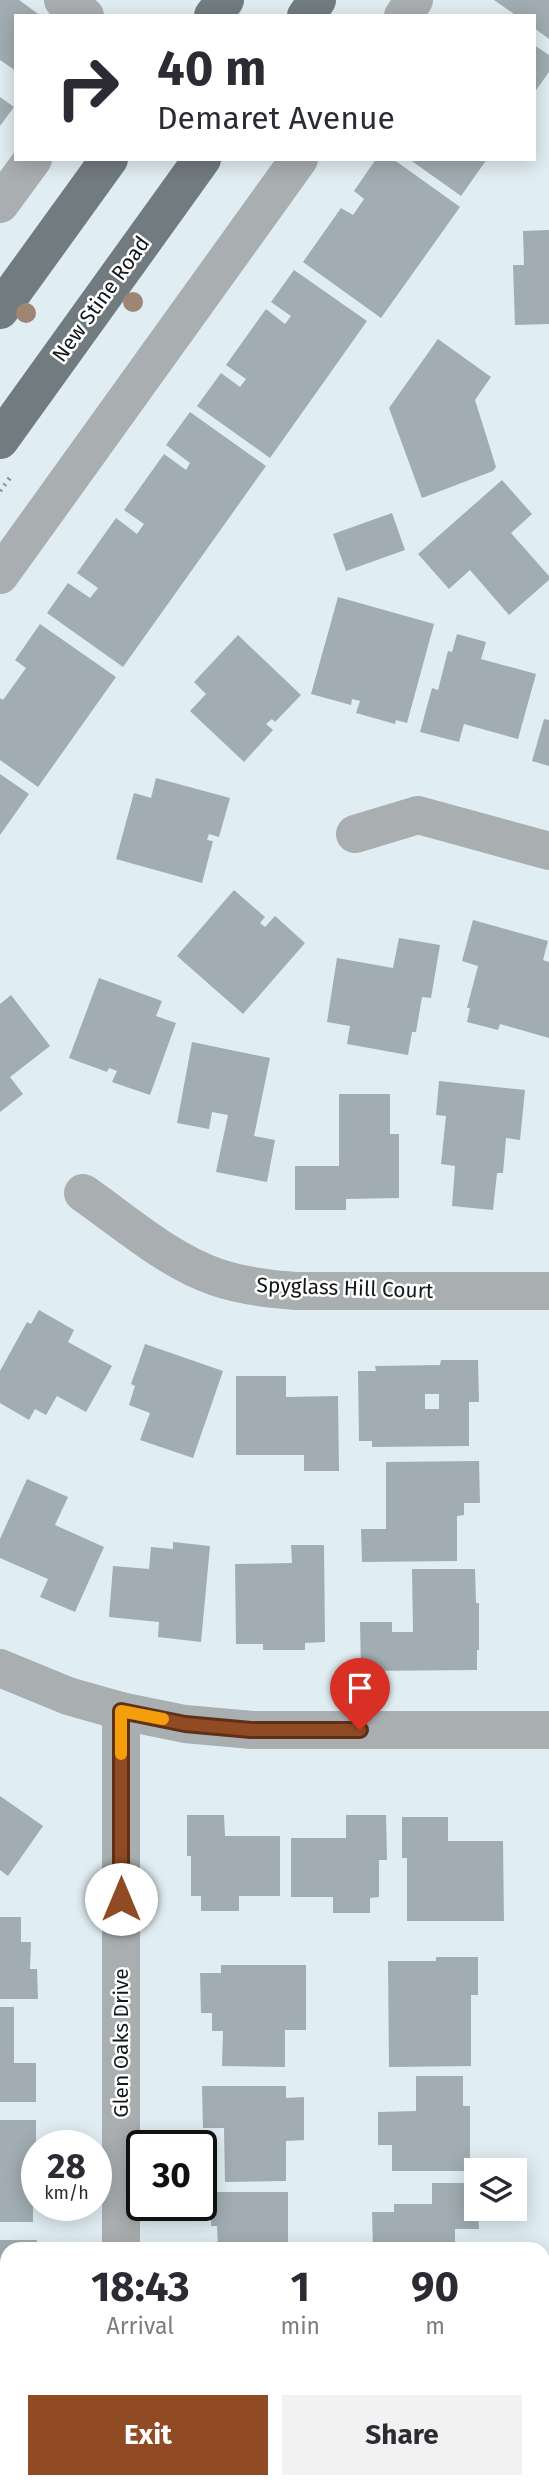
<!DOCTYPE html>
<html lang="en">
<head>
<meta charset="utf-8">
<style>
  :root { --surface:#fff; --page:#f2f2f3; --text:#2b2b33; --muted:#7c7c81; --accent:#914b24 }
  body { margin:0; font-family:"Fira Sans",sans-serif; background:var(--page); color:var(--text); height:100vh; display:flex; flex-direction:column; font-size:26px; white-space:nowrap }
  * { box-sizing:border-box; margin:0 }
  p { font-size:23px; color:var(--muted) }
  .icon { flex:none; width:38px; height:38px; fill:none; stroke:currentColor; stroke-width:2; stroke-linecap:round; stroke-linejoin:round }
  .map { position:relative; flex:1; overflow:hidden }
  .drawer { position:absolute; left:0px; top:2242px; width:550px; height:247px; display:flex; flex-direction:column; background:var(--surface); border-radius:21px 21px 0 0; box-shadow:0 4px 18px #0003 }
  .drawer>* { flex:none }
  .guide { position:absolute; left:14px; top:14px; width:522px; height:147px; border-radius:0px; box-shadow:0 4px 18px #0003; background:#fff; color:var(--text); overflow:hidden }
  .buttons { position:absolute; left:464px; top:2158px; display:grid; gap:14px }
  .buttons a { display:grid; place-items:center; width:63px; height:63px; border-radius:0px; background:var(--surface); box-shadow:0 4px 18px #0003; font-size:35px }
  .speed { position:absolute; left:21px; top:2130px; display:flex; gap:14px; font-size:35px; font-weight:700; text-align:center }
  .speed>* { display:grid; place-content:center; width:91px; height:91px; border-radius:50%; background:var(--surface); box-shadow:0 4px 18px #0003; line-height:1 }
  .speed small { font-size:18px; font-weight:400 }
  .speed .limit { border:4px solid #111; border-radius:10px; background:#fff; color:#111 }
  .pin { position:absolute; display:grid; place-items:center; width:60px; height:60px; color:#fff; margin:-72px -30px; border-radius:50% 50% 50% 0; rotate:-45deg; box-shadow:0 0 7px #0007 }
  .pin .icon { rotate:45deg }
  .me { position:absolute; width:77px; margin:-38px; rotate:0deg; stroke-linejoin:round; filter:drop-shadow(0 0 5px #0008) }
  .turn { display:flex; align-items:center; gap:24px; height:147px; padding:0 28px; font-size:32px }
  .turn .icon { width:91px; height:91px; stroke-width:2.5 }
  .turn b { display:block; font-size:49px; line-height:60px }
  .eta { display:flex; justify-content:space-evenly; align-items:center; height:119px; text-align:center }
  .eta b { font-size:42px; font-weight:700; line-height:49px }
  .cta { display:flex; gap:14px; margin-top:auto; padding:14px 28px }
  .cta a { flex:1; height:80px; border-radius:0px; background:var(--accent); color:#fff; font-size:28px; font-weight:700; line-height:80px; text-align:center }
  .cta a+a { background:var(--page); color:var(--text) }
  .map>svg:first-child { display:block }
</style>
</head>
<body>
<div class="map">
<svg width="549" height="2488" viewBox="0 0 549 2488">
  <rect width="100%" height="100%" fill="#e0edf2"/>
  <g fill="#a1adb2" fill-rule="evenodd">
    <path d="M0,0H19L41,16H16V71L0,60Z"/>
    <path d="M494,0H549V39L534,28V16H517Z"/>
    <path d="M534,45L549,55V72L534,93Z"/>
    <path d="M0,97L14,107L0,126Z"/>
    <path d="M376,159H393L460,207L381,318L303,262L341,208L353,215L364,199L354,191Z"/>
    <path d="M409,159H487L461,196Z"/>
    <path d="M549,230V324L515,325L513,265H524L523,231Z"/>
    <path d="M294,270L367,321L270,458L197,406L221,373L240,387L246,379L226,365L266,309L285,324L291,316L271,302Z"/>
    <path d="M438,339L491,377L475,400L496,467L493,471L422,498L389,408Z"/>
    <path d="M190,412L266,466L123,667L47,613L68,583L90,598L98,588L77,573L116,518L137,534L144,524L124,510L164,454L186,470L190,463L166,445Z"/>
    <path d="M502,480L532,514L511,533L549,576V580L509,615L470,570L449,589L418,554Z"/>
    <path d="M392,513L405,550L346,571L333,534Z"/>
    <path d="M338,597L434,624L407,723L396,720L395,724L356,713L360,701L352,699L351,705L311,694Z"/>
    <path d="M40,624L116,677L38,787L0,760V698L3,700L26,668L15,660Z"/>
    <path d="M457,634L486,642L481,659L536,674L518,739L464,724L459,742L420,732L432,688L438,690L448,651L452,652Z"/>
    <path d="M238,635L301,695L275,722L272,719L266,724L273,730L244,762L190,711L206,694L194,682Z"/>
    <path d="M544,719L549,720V766L532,761Z"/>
    <path d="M0,774L29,794L0,835Z"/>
    <path d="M156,778L230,798L219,837L209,834L207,840L213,841L202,883L116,859L134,793L151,798Z"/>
    <path d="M234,890L265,917L260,923L265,927L275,916L305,943L243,1014L177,956Z"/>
    <path d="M473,920L548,941L543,960L549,962V1038L500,1024L498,1030L467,1022L470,1008H467L478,966L462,961Z"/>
    <path d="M399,938L440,945L431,998L422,997L416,1032H412L408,1055L347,1044L350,1026L327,1022L337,958L393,968Z"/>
    <path d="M99,978L162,1001L156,1016L176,1023L150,1095L112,1082L117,1071L109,1068L107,1072L69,1058Z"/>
    <path d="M11,995L50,1046L10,1077L23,1094L0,1112V1004Z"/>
    <path d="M192,1042L270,1058L254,1136L275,1140L267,1182L216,1172L228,1115L212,1112L209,1129L177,1123Z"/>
    <path d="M439,1081L525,1090L520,1140L506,1138L503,1173H497L493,1210L452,1206L455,1166L441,1164L446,1116L436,1115Z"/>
    <path d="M339,1094H390V1134H399V1198L346,1199V1210H295V1166H339Z"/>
    <path d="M39,1310L74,1330L68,1342L112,1366L86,1412L57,1396L46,1415L35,1409L29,1420L0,1403V1371L27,1322L31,1324Z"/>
    <path d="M145,1344L223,1371L193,1458L140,1440L150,1413L129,1405L135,1386L131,1384Z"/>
    <path d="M441,1360H478L479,1402H469V1446L372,1447V1441H359L358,1371H376L375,1366L440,1365ZM425,1394H439V1409H425Z"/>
    <path d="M236,1376H286V1397L338,1396L339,1471H304V1455H236Z"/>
    <path d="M479,1461L480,1503H464V1515L457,1516V1561L362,1562L361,1529H386V1462Z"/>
    <path d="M27,1479L68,1497L55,1525L104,1547L75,1612L40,1597L48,1579L0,1558V1539Z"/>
    <path d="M173,1542L210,1546L201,1642L158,1637L159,1622L109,1617L113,1566L149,1569L151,1547L173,1549Z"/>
    <path d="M291,1545H324L325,1642L305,1643V1650H263V1644H236L235,1564L292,1563Z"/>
    <path d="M412,1569H475L476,1603H479V1650H477V1670L361,1671L360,1622H392V1632H413Z"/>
    <path d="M0,1796L43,1826L8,1876L0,1870Z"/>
    <path d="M187,1815H224L225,1836H280V1896H239V1911H201V1896H191V1856H187Z"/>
    <path d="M346,1815H386L387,1860H379V1897L370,1898V1913H333V1897H291V1838H346Z"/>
    <path d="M402,1817H448V1841H503L504,1921H407V1858H402Z"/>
    <path d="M0,1917H21V1942H31L30,1969H37L38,1999H0Z"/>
    <path d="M436,1957H478V1995H471V2066L389,2067L388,1961H436Z"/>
    <path d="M221,1965H306V2030H285V2067L222,2066L223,2031H212V2013H201L200,1973H221Z"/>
    <path d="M0,2007H14V2063H36V2102H0Z"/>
    <path d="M416,2076H463V2106H470V2171H392V2145H378V2112L416,2111Z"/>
    <path d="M202,2086H286V2098L304,2097V2140L286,2141V2181L225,2182L224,2128H203Z"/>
    <path d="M0,2120H36V2167H28L29,2191H33V2222H0Z"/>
    <path d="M432,2183H476L479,2229H455V2249H373L372,2212H394V2204H432Z"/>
    <path d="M211,2192H288V2249H218L217,2226H211Z"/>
    <path d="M0,2240H37V2249H7V2288H0Z"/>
    <rect x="0" y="2297" width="7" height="40"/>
    <rect x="0" y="2350" width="7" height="99"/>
    <path d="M0,2457H7V2482H16V2488H0Z"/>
    <rect x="205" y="2482" width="80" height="6"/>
    <rect x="394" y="2482" width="64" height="6"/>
  </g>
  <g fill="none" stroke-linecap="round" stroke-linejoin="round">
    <path stroke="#8a9397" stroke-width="4.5" stroke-dasharray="2 5" stroke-linecap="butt" d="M0,491L12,475"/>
    <g stroke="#a9aeb0" stroke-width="38">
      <path d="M63,0L85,16"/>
      <path d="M403,16L414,0"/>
      <path d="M0,204L33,159"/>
      <path d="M0,575L299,159"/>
      <path d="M355,834L418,815L549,851"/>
      <path d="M83,1193C125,1222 167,1260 216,1277C242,1286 268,1289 296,1291H549"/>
      <path d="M0,1668L68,1696L121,1711L185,1724L252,1730H549"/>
      <path d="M121,2249V1711"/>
      <path d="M120,2488V2482"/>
    </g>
    <g stroke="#727b7f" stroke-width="38">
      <path d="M213,16L225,0"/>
      <path d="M306,16L317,0"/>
      <path d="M0,310L109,159"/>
      <path d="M0,440L202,159"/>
    </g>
  </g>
  <g fill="#9f8574">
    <circle cx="133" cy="302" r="10"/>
    <circle cx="26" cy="313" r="10"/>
  </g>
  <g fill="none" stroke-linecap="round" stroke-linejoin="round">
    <g stroke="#5e3117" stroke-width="18">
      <path id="route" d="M121,1899V1711L185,1724L251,1730H360"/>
    </g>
    <use href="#route" stroke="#914b24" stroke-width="12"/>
    <path stroke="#f59e0b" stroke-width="12" d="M121,1754V1711L163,1719"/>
  </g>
  <g text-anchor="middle" stroke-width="5" stroke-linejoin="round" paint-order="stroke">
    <g font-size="21" fill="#131719" stroke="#fff">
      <text transform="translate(101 299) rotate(-54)" y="7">New Stine Road</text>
      <text transform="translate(345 1288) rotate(2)" y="7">Spyglass Hill Court</text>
      <text transform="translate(121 2043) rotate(-90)" y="7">Glen Oaks Drive</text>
    </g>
  </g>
</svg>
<div class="buttons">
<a><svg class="icon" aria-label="layers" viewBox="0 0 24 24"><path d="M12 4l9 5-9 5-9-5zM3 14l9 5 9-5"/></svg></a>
</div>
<div class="speed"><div>28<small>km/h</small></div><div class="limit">30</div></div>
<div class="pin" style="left:360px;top:1730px;background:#d93025"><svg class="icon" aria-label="arrive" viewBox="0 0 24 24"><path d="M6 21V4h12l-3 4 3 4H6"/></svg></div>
<svg class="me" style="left:121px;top:1899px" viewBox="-20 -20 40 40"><circle r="19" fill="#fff"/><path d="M0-13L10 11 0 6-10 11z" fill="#914b24"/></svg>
<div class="guide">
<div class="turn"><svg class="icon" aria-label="right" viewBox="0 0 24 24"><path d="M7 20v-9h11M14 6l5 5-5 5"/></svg><div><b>40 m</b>Demaret Avenue</div></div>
</div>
<section class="drawer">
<div class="eta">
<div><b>18:43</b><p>Arrival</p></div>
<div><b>1</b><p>min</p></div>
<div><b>90</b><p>m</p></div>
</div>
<div class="cta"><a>Exit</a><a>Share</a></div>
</section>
</div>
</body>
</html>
